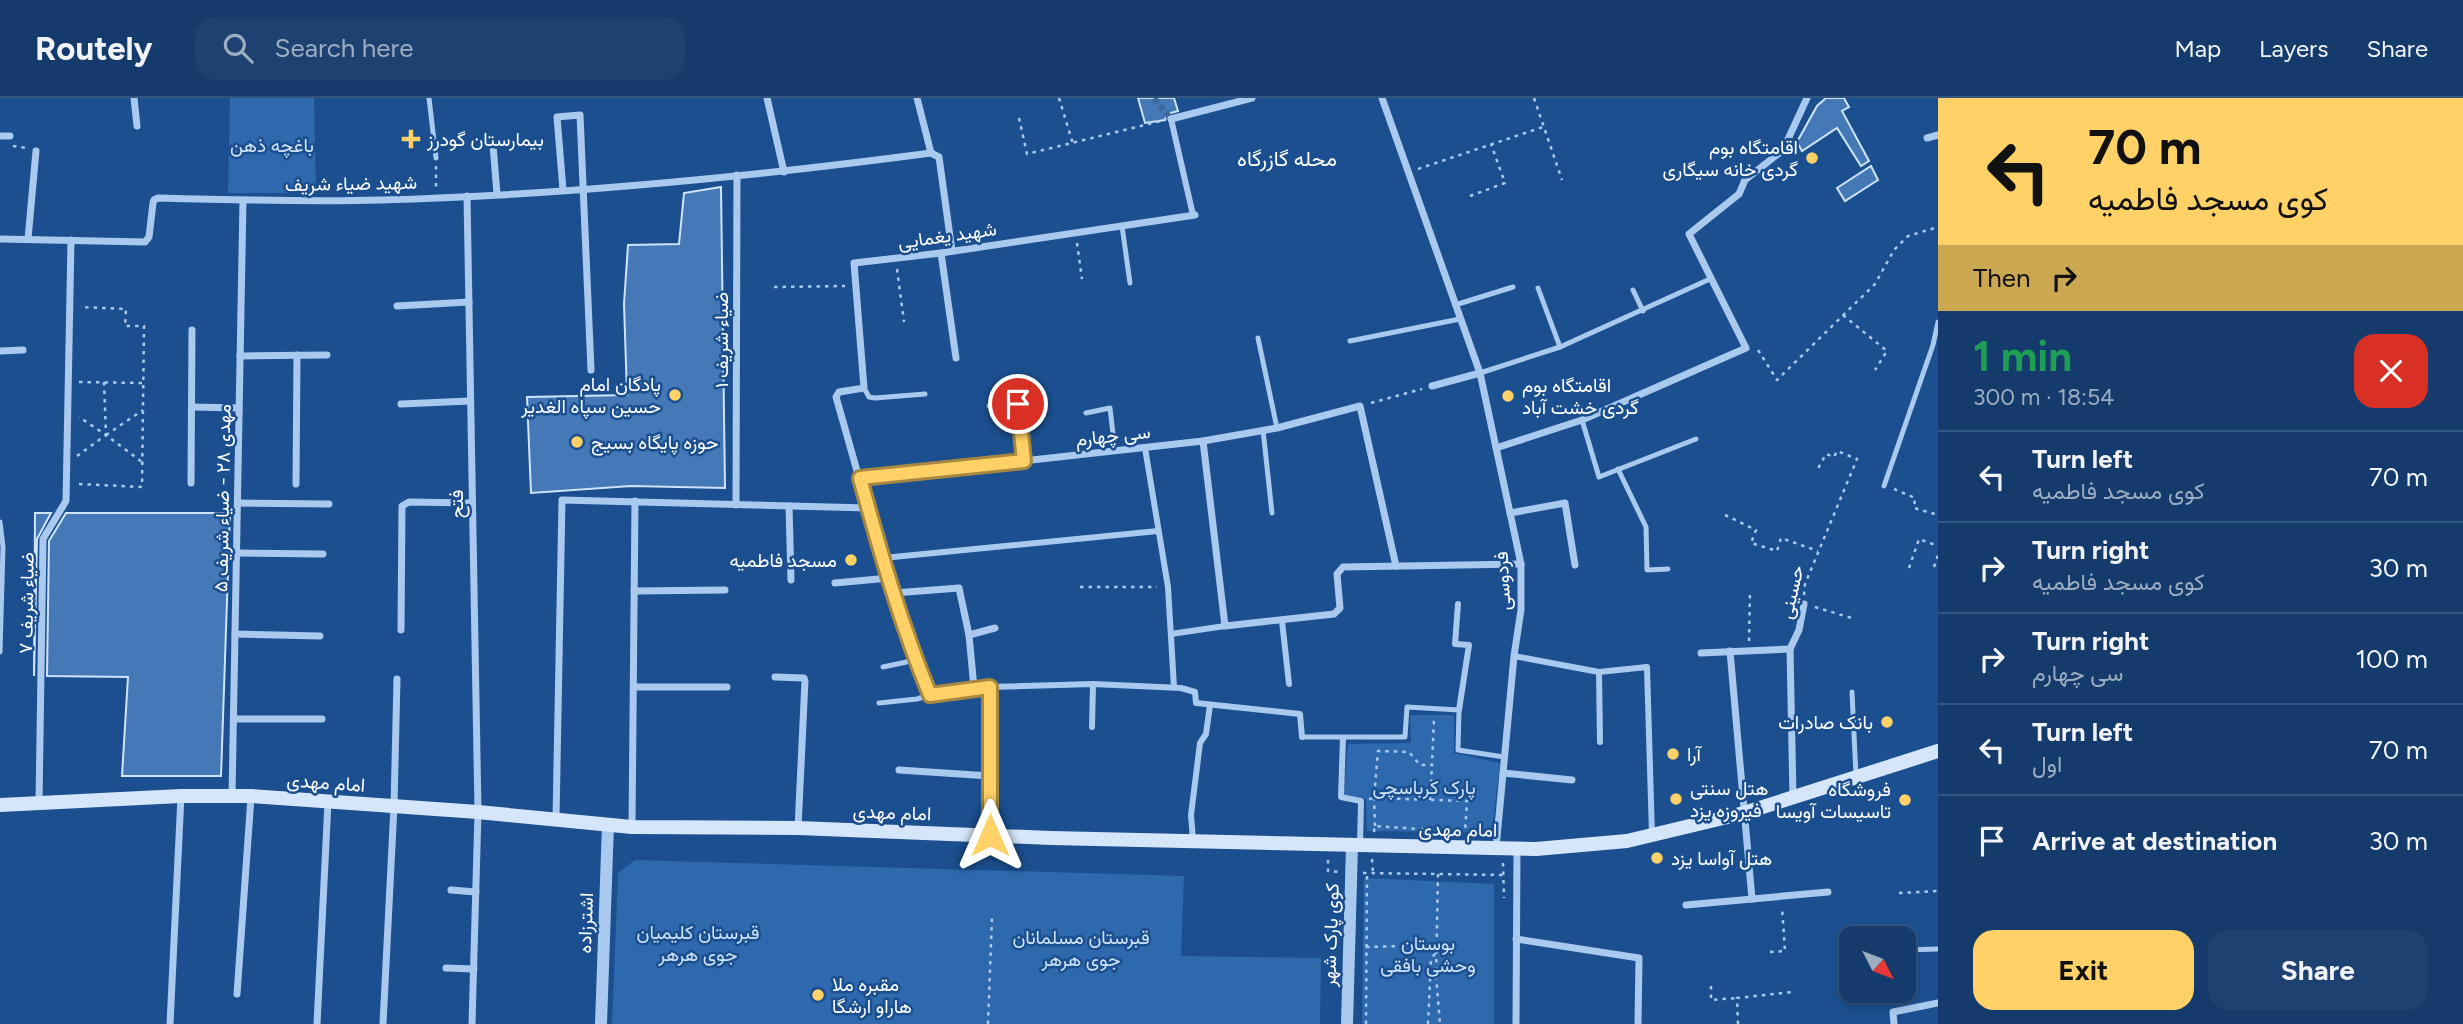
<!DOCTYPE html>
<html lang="en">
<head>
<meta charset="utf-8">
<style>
  :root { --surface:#143b6b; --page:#1d4271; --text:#f1f3f6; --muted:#9dadc1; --line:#33557e; --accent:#ffd166 }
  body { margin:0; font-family:Figtree,Vazirmatn,sans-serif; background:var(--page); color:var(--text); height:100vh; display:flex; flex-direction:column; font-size:26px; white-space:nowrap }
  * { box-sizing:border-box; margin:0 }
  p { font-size:23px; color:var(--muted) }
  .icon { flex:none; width:38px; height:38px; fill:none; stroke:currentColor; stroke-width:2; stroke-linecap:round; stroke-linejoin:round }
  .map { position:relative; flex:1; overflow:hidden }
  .sheet { display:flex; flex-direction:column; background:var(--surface); width:525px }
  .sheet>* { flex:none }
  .hud { background:#ffd166; color:#111; overflow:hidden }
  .needle { width:46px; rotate:132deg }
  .controls { position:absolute; left:1839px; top:828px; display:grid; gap:14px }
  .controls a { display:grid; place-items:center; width:77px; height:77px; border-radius:14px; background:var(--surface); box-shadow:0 4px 10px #0003,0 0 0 2px var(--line); font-size:35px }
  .pin { position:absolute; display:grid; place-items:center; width:60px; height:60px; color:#fff; margin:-30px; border:4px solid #fff; border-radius:50%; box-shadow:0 2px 7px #0007 }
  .me { position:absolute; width:77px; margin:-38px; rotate:0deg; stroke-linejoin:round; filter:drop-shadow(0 0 5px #0008) }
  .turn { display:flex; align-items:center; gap:24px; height:147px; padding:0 35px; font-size:32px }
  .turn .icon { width:91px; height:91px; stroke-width:2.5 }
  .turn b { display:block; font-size:49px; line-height:60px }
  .then { display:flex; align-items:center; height:66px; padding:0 35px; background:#0003; gap:14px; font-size:26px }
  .round { display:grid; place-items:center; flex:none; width:74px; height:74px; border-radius:21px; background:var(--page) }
  .overview { display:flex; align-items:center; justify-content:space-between; height:119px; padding:0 35px }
  h1 { font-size:42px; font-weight:700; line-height:52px; color:#1e9e55 }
  .primary-button { display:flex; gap:14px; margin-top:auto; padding:14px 35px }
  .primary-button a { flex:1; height:80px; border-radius:21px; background:var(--accent); color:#111; font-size:28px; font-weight:700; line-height:80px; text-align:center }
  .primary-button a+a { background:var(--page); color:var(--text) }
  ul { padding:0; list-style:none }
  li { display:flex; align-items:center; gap:21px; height:91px; padding:0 35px; border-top:2px solid var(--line) }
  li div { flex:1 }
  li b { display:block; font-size:26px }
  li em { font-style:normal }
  header { display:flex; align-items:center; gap:42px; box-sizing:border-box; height:98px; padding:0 35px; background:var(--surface); border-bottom:2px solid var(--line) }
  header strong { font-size:33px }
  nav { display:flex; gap:38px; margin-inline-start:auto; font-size:24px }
  .search { width:490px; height:63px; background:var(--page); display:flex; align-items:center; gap:18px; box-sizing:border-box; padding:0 24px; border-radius:21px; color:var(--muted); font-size:26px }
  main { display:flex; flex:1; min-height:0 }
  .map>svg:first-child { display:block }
</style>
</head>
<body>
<header>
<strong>Routely</strong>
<div class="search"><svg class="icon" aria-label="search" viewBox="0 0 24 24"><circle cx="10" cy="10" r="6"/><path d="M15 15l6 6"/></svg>Search here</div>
<nav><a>Map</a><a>Layers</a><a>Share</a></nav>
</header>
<main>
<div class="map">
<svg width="1938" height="926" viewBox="0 0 1938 926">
  <rect width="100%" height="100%" fill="#1b4f8f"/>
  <g fill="#2e69ad">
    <path d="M230,0H314L316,95H228Z"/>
    <path d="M1410,617H1454V655L1500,665L1492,734L1367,733L1366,701L1344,696L1348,646L1411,645Z"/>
    <path d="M635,762L1184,778L1181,858L1321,860L1320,926H612L618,775Z"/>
    <path d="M1364,780L1494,786V926H1362Z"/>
  </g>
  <g fill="#4478b7" stroke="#cfe3fa" stroke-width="2">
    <path d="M1138,0H1174L1178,13L1167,16L1165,22L1145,25Z"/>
    <path d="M1826,0H1844L1849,9L1842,13L1869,63L1861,68L1837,30L1802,53L1797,44L1817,8Z"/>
    <path d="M1871,68L1878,82L1845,103L1837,90Z"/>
    <path d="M721,89L725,390L631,388L531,395L527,299L627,297L624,206L628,147L679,146L684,95Z"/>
    <path d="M35,415H51L37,441L34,578Z"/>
    <path d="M66,415H230L221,678H122L128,579L47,578L49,443Z"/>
  </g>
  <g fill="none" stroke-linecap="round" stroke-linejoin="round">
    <path stroke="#3d69a0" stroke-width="6" stroke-dasharray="6 3" stroke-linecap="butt" d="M1154,0L1171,21"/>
    <g stroke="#a9c9ee" stroke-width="2.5" stroke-dasharray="3.5 5" stroke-linecap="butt">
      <path d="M1059,0L1073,46"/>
      <path d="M1534,0L1562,82"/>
      <path d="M1019,20L1027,56L1161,23"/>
      <path d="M13,48L27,50"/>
      <path d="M436,68V89"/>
      <path d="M1418,71L1543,29"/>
      <path d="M1470,98L1505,85L1491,46"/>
      <path d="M1077,145L1082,181"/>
      <path d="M897,171L904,224"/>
      <path d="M774,189L845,188"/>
      <path d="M1843,217L1887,253L1875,272"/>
      <path d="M1758,252L1777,282L1875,186L1894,152L1908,138L1938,129"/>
      <path d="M79,284L142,285"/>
      <path d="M104,284L106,337L142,364"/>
      <path d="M1371,305L1422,291"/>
      <path d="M106,337L143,312"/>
      <path d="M77,358L106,337L79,319"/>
      <path d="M79,386L142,389L144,228H125L126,211L80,209"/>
      <path d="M1894,391L1915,400L1914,410L1938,417"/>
      <path d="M1725,417L1756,432L1751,445L1777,453L1781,440L1818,453"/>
      <path d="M1934,469L1938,457"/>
      <path d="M1909,470L1919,441L1938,448"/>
      <path d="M1080,489H1157"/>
      <path d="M1804,497L1805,486L1857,361L1837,353L1834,359L1826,356L1816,374"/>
      <path d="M1815,509L1855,521"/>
      <path d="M1749,543L1750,493"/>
      <path d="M1369,701L1374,700L1378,653L1409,654L1420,667H1432L1434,620"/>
      <path d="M1430,702L1432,667"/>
      <path d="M1375,728L1374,700L1467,703L1465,734"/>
      <path d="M1374,734L1375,728L1450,733"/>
      <path d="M1372,761L1373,775"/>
      <path d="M1328,762V773L1339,774"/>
      <path d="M1503,765L1504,800"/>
      <path d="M1363,775L1507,777"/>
      <path d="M1438,776L1436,877L1440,926"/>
      <path d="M1899,795L1938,793"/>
      <path d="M1366,849L1437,847"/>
      <path d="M1770,854L1785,853L1782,809"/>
      <path d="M1711,888V902L1737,900"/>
      <path d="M1891,892L1892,903"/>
      <path d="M988,926L992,819"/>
      <path d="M1366,926L1367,775"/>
      <path d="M1428,926L1431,862L1436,854"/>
      <path d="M1738,926L1737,900L1792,894"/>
    </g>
    <g stroke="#a9c9ee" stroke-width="5">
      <path d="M429,0L436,60"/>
      <path d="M1122,128L1130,185"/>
      <path d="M1538,190L1560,249"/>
      <path d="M1633,192L1643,213"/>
      <path d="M1455,207L1513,189"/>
      <path d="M1258,240L1277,330"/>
      <path d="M1350,243L1460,221"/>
      <path d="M1480,275L1560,249L1710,181"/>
      <path d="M864,290L869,299L875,300L925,296"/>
      <path d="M989,308L1018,306L1024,363"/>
      <path d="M1086,315L1110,310L1115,353"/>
      <path d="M1582,322L1599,379L1696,341"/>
      <path d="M1263,332L1272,415"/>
      <path d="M1618,371L1646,429L1647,472L1668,471"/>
      <path d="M1884,388L1933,247L1938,224"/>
      <path d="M0,424L3,449L0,554"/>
      <path d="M883,569L916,562"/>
      <path d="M1852,594L1856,678"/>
      <path d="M879,605L917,601L930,597"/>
      <path d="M1302,639H1405L1407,609L1459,612L1458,652L1504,659"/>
      <path d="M1904,852L1938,851"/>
    </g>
    <g stroke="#a9c9ee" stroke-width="6">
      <path d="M1171,21L1193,117"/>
      <path d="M1145,350L1168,489L1174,589"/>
      <path d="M883,460L1158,433"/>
      <path d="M1458,506L1455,546L1469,547L1459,612"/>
      <path d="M1282,523L1289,586"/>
      <path d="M1171,536L1225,528"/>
      <path d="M1514,558L1599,574L1647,569L1652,737"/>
      <path d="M1599,574L1600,644"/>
      <path d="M990,589L1093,586L1181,590L1195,594L1196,605L1300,616L1302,639"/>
      <path d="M1092,629L1093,586"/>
      <path d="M1343,640L1341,699L1361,703L1360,747"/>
      <path d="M1193,742L1191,717L1200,645L1206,636L1210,607"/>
    </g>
    <g stroke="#a9c9ee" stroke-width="7">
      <path d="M134,0L137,28"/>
      <path d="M767,0L784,74"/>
      <path d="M917,0L931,55"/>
      <path d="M1382,0L1480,275L1521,466V512L1514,558L1496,750"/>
      <path d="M1171,21L1252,0"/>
      <path d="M0,38H10"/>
      <path d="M1927,40L1938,37"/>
      <path d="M493,47L497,96"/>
      <path d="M563,92L557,19L580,17L591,272"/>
      <path d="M467,98L478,714L472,926"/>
      <path d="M0,141L145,144L149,139L153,105L154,102L158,100C232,102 307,104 381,102C565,97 749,79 931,55L939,59L952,153"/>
      <path d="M28,141L36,53"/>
      <path d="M941,155L956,260"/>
      <path d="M397,208L469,204"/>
      <path d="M0,253L23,252"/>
      <path d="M240,258L327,257"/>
      <path d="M1432,288L1480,275"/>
      <path d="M401,306L470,303"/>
      <path d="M192,309L239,310"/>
      <path d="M1203,343L1225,528L1334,516L1340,510L1337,476L1343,469L1521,466"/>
      <path d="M1496,350L1582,322L1746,250L1689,136L1739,96L1745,82L1783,52L1807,0"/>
      <path d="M860,381L1203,343L1277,330L1360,308L1396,468"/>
      <path d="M191,385L192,232"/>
      <path d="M296,386L297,257"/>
      <path d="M238,405L329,406"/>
      <path d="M736,407L737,77"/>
      <path d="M789,408L791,482"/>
      <path d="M1510,415L1565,405L1575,467"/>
      <path d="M237,455L323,456"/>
      <path d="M835,485L889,480"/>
      <path d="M634,493L725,492"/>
      <path d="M894,495L959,490L969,537L974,590"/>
      <path d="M401,532L402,408L409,404L472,405"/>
      <path d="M235,536L320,538"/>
      <path d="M969,537L995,530"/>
      <path d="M1730,553L1752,801"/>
      <path d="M1701,555L1790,551"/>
      <path d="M775,579L804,580L805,583L798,730"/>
      <path d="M634,589H727"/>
      <path d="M234,621H322"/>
      <path d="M899,672L990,678"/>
      <path d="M1503,675L1572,682"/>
      <path d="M232,698L243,102"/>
      <path d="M1793,699L1790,551L1799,532L1804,506"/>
      <path d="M39,705L43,441L66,403L71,142"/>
      <path d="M556,721L562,402L868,410"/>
      <path d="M632,729L635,403"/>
      <path d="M990,737V589L930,597C890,500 865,399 836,299L839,294L864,290L854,165L941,155L1195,117"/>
      <path d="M451,792L476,794"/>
      <path d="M1686,807L1828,794"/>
      <path d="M1516,841L1639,860L1638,926"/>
      <path d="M446,870L474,871"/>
      <path d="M237,896L251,699"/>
      <path d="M170,926L181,698"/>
      <path d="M317,926L328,704"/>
      <path d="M383,926L394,708L397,581"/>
      <path d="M1516,926L1517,751"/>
      <path d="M1894,926L1893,914L1938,905"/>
    </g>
    <g stroke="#a9c9ee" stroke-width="12">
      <path d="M601,926L608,726"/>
      <path d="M1347,926L1352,748"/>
    </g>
    <path stroke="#d6e6fa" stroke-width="14" d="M0,707L181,698H251L478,714L632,729L798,730L1051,740L1536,751L1627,743L1744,715L1938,653"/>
  </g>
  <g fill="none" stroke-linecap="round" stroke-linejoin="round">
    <g stroke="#a68842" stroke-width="18">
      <path id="route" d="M990,737V589L930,597C901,527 880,453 860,380L1024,363L1018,306"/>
    </g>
    <use href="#route" stroke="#ffd166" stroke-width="12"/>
  </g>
  <g fill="#ffd166" stroke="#1b4f8f" stroke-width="2.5">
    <path d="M407.5 30.5h7v7h7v7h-7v7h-7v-7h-7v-7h7z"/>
    <circle cx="1812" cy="60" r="7"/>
    <circle cx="675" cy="297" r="7"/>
    <circle cx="1508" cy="298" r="7"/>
    <circle cx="577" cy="344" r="7"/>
    <circle cx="851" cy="462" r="7"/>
    <circle cx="1887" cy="624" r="7"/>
    <circle cx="1673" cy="656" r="7"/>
    <circle cx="1676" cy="701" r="7"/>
    <circle cx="1905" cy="702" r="7"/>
    <circle cx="1657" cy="760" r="7"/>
    <circle cx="818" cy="897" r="7"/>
  </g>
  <g text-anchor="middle" stroke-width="5" stroke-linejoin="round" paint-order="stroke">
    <g font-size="19" fill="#fff" stroke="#1b4f8f" text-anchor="start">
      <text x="427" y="48">بیمارستان گودرز</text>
      <text x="1798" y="56" text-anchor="end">اقامتگاه بوم<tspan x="1798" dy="22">گردی خانه سیگاری</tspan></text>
      <text x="661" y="293" text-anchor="end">پادگان امام<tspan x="661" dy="22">حسین سپاه الغدیر</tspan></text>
      <text x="1522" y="294">اقامتگاه بوم<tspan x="1522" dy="22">گردی خشت آباد</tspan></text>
      <text x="591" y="351">حوزه پایگاه بسیج</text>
      <text x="837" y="469" text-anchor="end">مسجد فاطمیه</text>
      <text x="1873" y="631" text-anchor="end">بانک صادرات</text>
      <text x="1687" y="663">آرا</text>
      <text x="1690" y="697">هتل سنتی<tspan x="1690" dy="22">فیروزه یزد</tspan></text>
      <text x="1891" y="698" text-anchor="end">فروشگاه<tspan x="1891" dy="22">تاسیسات آویسا</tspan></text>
      <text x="1671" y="767">هتل آواسا یزد</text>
      <text x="832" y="893">مقبره ملا<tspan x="832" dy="22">هاراو ارشگا</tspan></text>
    </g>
    <g font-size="19" fill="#cfe3fa" stroke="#1b4f8f">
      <text x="272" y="54">باغچه ذهن</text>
      <text x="1424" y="696">پارک کرباسچی</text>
      <text x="698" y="841">قبرستان کلیمیان<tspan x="698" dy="22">جوی هرهر</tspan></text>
      <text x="1081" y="846">قبرستان مسلمانان<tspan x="1081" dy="22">جوی هرهر</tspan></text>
      <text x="1428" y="852">بوستان<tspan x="1428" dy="22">وحشی بافقی</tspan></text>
    </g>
    <g font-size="19" fill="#fff" stroke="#1b4f8f">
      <text transform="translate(351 85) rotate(-1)" y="7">شهید ضیاء شریف</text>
      <text transform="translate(947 137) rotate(-8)" y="7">شهید یغمایی</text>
      <text transform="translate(721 242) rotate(-90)" y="7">ضیاء شریف ۱</text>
      <text transform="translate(1113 337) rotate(-6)" y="7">سی چهارم</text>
      <text transform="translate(222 400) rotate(-89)" y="7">مهدی ۲۸ - ضیاء شریف ۵</text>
      <text transform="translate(456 406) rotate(-91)" y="7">فتح</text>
      <text transform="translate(1502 483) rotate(-93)" y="7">فردوسی</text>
      <text transform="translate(1791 494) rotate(-77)" y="7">حسینی</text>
      <text transform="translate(26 505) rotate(-89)" y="7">ضیاء شریف ۷</text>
      <text transform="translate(326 684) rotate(4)" y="7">امام مهدی</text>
      <text transform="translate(892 714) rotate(2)" y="7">امام مهدی</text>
      <text transform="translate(1458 731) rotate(1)" y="7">امام مهدی</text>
      <text transform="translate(585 825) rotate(-88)" y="7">اشترزاده</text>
      <text transform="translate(1330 837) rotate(-88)" y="7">کوی پارک شهر</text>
    </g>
    <g font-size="21" fill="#fff" stroke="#1b4f8f">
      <text x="1287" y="68">محله گازرگاه</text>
    </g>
  </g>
</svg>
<div class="controls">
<a><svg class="needle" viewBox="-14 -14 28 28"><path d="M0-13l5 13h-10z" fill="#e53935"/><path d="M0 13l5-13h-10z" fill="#9dadc1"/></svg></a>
</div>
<div class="pin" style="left:1018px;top:306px;background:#d93025"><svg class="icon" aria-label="arrive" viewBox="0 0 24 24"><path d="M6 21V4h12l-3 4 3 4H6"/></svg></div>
<svg class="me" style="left:990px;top:737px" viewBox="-20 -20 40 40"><path d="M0-17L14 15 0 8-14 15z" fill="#ffd166" stroke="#fff" stroke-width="4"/></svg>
</div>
<section class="sheet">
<div class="hud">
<div class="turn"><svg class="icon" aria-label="left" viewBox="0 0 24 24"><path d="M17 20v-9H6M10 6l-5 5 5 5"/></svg><div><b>70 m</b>کوی مسجد فاطمیه</div></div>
<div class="then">Then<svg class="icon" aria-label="right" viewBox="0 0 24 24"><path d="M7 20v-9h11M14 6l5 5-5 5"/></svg></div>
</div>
<div class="overview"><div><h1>1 min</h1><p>300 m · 18:54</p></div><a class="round" style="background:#d93025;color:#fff"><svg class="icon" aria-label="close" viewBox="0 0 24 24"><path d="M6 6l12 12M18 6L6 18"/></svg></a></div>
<ul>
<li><svg class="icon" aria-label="left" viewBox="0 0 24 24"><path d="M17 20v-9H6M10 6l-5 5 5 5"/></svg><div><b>Turn left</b><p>کوی مسجد فاطمیه</p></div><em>70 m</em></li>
<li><svg class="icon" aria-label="right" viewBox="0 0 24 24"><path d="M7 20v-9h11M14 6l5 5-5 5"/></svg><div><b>Turn right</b><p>کوی مسجد فاطمیه</p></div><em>30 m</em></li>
<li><svg class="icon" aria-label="right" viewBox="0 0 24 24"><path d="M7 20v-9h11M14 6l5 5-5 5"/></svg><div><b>Turn right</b><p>سی چهارم</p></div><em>100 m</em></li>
<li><svg class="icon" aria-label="left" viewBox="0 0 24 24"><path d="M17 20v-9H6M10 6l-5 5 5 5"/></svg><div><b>Turn left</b><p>اول</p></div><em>70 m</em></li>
<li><svg class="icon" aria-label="arrive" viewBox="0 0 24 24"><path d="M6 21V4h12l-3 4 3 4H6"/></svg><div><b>Arrive at destination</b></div><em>30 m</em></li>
</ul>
<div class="primary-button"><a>Exit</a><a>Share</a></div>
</section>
</main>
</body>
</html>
